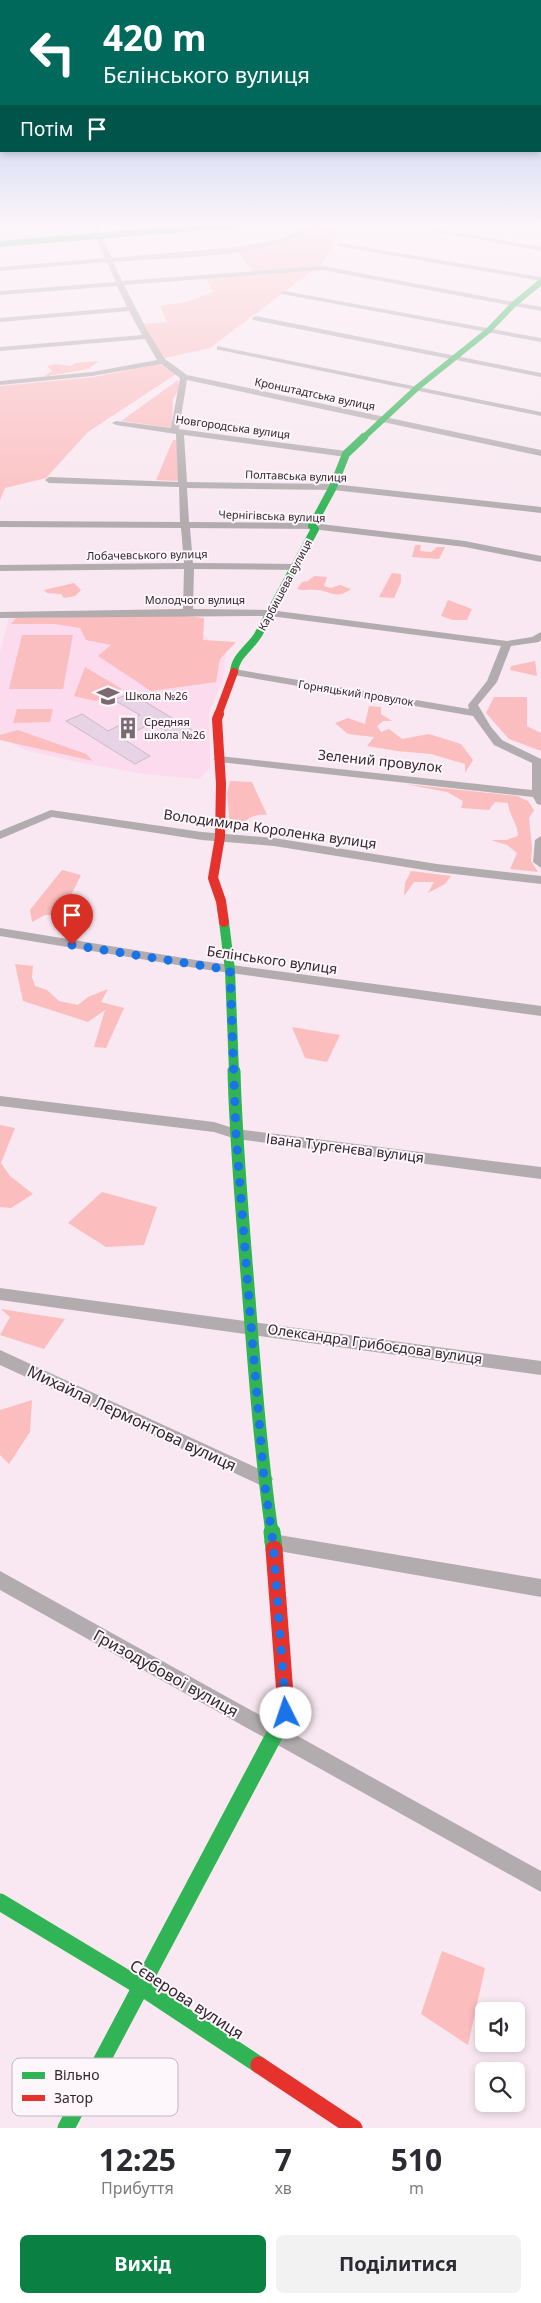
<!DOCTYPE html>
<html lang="uk">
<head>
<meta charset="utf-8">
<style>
  :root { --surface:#fff; --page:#f2f2f3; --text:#2b2b33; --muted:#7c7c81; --accent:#0b8043 }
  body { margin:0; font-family:"Noto Sans",sans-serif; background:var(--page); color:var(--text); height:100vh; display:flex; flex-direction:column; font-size:19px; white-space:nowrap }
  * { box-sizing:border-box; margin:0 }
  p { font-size:16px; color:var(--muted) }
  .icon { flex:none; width:28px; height:28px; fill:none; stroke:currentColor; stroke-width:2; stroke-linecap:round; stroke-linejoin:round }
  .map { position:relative; height:2128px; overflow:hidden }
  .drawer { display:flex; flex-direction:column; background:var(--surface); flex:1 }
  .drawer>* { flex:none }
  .hud { position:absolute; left:0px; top:0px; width:541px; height:152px; box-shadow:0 2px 8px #0003; background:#00695c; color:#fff; overflow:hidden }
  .tools { position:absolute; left:475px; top:2002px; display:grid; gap:10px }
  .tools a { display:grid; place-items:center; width:50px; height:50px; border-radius:8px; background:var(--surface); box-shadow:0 2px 8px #0003; font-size:25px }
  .pin { position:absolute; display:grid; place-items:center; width:42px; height:42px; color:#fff; margin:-51px -21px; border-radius:50% 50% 50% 0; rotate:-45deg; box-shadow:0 0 5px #0007 }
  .pin .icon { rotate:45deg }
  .me { position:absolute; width:55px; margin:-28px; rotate:356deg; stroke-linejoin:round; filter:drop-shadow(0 0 4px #0008) }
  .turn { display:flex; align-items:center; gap:18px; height:105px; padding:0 20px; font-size:22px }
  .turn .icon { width:65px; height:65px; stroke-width:2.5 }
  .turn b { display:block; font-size:35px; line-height:42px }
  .then { display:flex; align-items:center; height:48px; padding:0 20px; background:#0003; gap:10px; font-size:19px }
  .eta { display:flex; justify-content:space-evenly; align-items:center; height:85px; text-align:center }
  .eta b { font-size:30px; font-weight:700; line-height:35px }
  .button { display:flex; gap:10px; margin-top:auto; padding:10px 20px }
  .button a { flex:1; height:58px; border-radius:8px; background:var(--accent); color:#fff; font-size:20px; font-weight:700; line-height:58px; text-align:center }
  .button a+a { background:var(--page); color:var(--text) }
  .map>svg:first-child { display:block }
</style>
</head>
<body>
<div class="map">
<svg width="541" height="2128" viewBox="0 0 541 2128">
  <rect width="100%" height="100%" fill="#f9e8f1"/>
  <path fill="#fbdbed" d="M176,613L226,653L223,680L209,713L210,768L199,779L145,774L76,762L22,749L0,736V653L9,617Z"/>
  <g fill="#fbbec0">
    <path d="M326,223H336L335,240L331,248L320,267L252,271L237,252C268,245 300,242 326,223Z"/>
    <path d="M312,271L210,348L165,358L143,324L167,322L160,306L187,302L210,293L213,291L206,279Z"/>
    <path d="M159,364L176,374L88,432L46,478L5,488L0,500V386L94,377Z"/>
    <path d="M22,635H73L63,689H9Z"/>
    <path d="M535,661L537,676L510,670L511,666Z"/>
    <path d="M494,697H527V726L541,733V751L509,739L486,713Z"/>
    <path d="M17,709H53L50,722L13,723Z"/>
  </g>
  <g fill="#fbbdbe">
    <path d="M99,361L88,369L43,377L52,371L47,366L56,364L71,366L75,363Z"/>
    <path d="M178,380L179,389L173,399L172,428L121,421Z"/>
    <path d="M173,440H177L179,481L156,480Z"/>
    <path d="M415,545H421L420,551L431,552L437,547H445L439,559L412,557Z"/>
    <path d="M392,573L401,574V582L394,598L379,597Z"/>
    <path d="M314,576L327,577L324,586L331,588L340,585L351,589C336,600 331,591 317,590C309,589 305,591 297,589L302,582L308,581Z"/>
    <path d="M74,583L81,590L75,596L64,598L61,594L47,593L44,590Z"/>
    <path d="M448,600L472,609L467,620H453L441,616Z"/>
    <path d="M175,615L204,618L203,640L236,642L220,659L216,682L151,691L98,656L111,645L86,640L80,628L55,624H11L16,618Z"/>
    <path d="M85,667L122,689L96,701L74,696Z"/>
    <path d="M369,706L381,707V714L392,721H383L377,726L381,732L389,729L402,739L429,734L461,744L473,760L465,773V764L431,754L397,751L367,746L374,737L348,734L335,723L348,718L365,724Z"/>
    <path d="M18,730L86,754L93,761L0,740V735Z"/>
    <path d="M230,781L252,782L267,815C253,814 247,818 238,829L230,827L227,793Z"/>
    <path d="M405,784L517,796L528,801L534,810L529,818L532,847L531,861L538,872L510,869L517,853L507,845L491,840H506L518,836C518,823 509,816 508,803L495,802L489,810L461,808L463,801L447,792Z"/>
    <path d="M62,870L81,875L61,915H45L32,922L30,910Z"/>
    <path d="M411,871L451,876L445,884L428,893L434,882H414L404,896L405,883Z"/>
    <path d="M15,964L33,966L32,977L35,986L47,990L59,1001L78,1005L88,997L108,989L101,1002L124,1008L106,1048L94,1047L105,1010L88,1022L23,1001Z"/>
    <path d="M292,1027L340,1035L327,1062L305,1058Z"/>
    <path d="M0,1125L15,1128L1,1163L10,1176L33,1194L11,1208L0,1207Z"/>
    <path d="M102,1192L157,1207L144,1245L106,1247L68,1223Z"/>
    <path d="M1,1309L65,1319L44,1349L0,1335L10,1317Z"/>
    <path d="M32,1400L30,1432L9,1464L0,1455V1410Z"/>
    <path d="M442,1951L485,1968L468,2045L421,2014Z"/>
  </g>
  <path fill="#e7d3e5" stroke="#c8bbc4" d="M131,693L162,712L194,731L181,739L152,723L122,738L150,756L135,764L66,721L82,714L108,731L140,715L114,700Z"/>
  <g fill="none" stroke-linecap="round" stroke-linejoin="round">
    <g fill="#b3acae" fill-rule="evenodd">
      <path d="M90,223H96L112,258L237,247L279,239L315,223H324C274,259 174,257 113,262L122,281L322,266L541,307V311L322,270L124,285L146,328L165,359L187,375L541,450V456L187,380L179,429L346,451L350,454L346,457L184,435L187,482L333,484L541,507V513L333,490L187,488L189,522L312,523L465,541L541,556V562L465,547L312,529L190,528L193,563L295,564L300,567L295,570L194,569L193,609L270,610L507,641L532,637L541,632V640L539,642L511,646L497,682L478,705L491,727L502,740L541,759V805L537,804L533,797L219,762L213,759L219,756L532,790V763L494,745L473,716L234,675L229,672L234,669L469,709L468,705L487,681L501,646L270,616L0,618V612L183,609L184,569L0,571V565L184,563L181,528L0,527V521L180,522L179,487L49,483L45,480L49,477L178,482L176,434L116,425L112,423L116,421L171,428L180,378L161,364L92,376L0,385V381L92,372L157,360L145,339L0,351V347L142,335L129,311L0,322V318L127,307L117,286L0,295V291L116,282L107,262L0,271V267L105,258Z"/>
      <path d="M387,223H404L541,247V251Z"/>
      <path d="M339,243L541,277V281L337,246Z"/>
      <path d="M284,291L541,338V342L282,294V292Z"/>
      <path d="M256,316L541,373V377L253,320L252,318Z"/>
      <path d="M217,346L541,412V416L220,350H217Z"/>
      <path d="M51,810L202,832L274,838L437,864L541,876V884L437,872L274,846L202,840L52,817L0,839V831Z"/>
      <path d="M541,836V868L533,862L535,840Z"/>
      <path d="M0,928L202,961L541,1006V1016L202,969L0,936Z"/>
      <path d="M0,1096L214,1122L236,1129L541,1167V1179L236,1139L214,1132L0,1106Z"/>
      <path d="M0,1288L541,1361V1375L0,1300Z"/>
      <path d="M0,1350L270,1474L273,1479L270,1484L264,1487L258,1484L0,1365Z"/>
      <path d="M273,1534L541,1579V1597L273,1550L267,1548L264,1542L267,1536Z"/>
      <path d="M0,1571L541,1871V1892L0,1590Z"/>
    </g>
    <g stroke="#30b455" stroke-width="6">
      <path d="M0,244L255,223"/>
      <path d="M363,438L418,387L489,330L514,304L541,282"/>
    </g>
    <path stroke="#30b455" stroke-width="8" d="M234,672C235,656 250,648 258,635L315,529L312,526L333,487L346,454L364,437"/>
    <path stroke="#30b455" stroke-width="10" d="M224,922L230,970L234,1072"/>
    <path stroke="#30b455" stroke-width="13" d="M234,1071C236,1147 243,1223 249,1299C255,1377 261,1455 272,1533"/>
    <g stroke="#30b455" stroke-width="17">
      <path d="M272,1532L274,1549"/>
      <path d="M0,1902L141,1987L259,2065"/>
      <path d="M66,2128L286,1713V1708"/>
    </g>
    <path stroke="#e5322d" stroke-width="8" d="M218,715L234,672"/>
    <path stroke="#e5322d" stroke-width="10" d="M219,714L217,719L221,784L220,837L213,878L221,901L224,922"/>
    <g stroke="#e5322d" stroke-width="17">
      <path d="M274,1549L286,1708"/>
      <path d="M259,2065L354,2128"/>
    </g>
  </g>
  <linearGradient id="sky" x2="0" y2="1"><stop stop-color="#9eb4ea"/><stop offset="0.43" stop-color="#fcf5f9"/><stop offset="1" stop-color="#fcf5f9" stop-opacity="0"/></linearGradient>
  <rect width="541" height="521" fill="url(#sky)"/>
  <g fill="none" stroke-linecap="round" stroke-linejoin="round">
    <path stroke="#1a73e8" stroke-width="9" stroke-dasharray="0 16.2" d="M72,945L230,970L236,1134L248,1288L264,1479L273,1542L286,1713"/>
  </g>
  <defs>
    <g id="school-bare" transform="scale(1.725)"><path d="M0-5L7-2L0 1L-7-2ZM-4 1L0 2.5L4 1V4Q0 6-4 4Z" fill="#796a72" stroke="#fdf6fa" stroke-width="2.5" paint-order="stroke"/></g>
    <g id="building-bare" transform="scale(1.725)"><path d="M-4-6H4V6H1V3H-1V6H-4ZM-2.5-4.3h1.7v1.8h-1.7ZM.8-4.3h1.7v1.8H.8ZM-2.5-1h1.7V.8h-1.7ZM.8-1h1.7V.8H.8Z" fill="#796a72" stroke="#fdf6fa" stroke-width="2.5" paint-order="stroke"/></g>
  </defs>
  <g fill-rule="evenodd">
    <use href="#school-bare" x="108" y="696"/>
    <use href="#building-bare" x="128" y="728"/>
  </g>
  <g text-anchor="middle" stroke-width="4" stroke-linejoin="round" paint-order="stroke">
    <g font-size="11" fill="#34262e" stroke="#fdf6fa">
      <text transform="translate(315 394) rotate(12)" y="4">Кронштадтська вулиця</text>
      <text transform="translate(233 427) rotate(8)" y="4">Новгородська вулиця</text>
      <text transform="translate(296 476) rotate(2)" y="4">Полтавська вулиця</text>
      <text transform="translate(272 516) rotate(2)" y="4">Чернігівська вулиця</text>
      <text transform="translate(147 555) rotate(-1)" y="4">Лобачевського вулиця</text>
      <text transform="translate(285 585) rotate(-62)" y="4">Карбишева вулиця</text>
      <text x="195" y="604">Молодчого вулиця</text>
      <text transform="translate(356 693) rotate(9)" y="4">Горняцький провулок</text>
    </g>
    <g font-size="11" fill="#34262e" stroke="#fdf6fa" text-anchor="start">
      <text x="125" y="700">Школа №26</text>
      <text x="144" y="726">Средняя<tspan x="144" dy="13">школа №26</tspan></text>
    </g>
    <g font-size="14" fill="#34262e" stroke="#fdf6fa">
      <text transform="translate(380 761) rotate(6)" y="5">Зелений провулок</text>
      <text transform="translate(270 829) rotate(8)" y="5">Володимира Короленка вулиця</text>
      <text transform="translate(272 960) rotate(8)" y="5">Бєлінського вулиця</text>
      <text transform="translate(345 1148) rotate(7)" y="5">Івана Тургенєва вулиця</text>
      <text transform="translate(375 1344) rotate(8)" y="5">Олександра Грибоєдова вулиця</text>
    </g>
    <g font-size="16" fill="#34262e" stroke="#fdf6fa">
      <text transform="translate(132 1418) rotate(25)" y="6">Михайла Лермонтова вулиця</text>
      <text transform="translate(166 1673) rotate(29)" y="6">Гризодубової вулиця</text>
      <text transform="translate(187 1999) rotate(33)" y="6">Сєверова вулиця</text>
    </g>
  </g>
  <rect x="12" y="2058" width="166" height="58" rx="8" fill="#fdf6fa" stroke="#c1b8bd" stroke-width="1"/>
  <rect x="22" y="2072" width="23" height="7" fill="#30b455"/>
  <rect x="22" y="2095" width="23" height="6" fill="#e5322d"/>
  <g font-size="14" fill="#34262e">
    <text x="54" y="2080">Вільно</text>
    <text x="54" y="2103">Затор</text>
  </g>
</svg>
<div class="tools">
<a><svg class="icon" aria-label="sound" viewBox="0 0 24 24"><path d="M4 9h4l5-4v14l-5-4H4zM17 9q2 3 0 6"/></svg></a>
<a><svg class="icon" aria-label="search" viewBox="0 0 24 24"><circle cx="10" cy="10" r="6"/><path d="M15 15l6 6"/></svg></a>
</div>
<div class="pin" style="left:72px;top:945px;background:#d93025"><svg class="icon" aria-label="arrive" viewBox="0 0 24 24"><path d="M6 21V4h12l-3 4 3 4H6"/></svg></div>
<svg class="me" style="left:286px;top:1713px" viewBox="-20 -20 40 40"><circle r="19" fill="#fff"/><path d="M0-13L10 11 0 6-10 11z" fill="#1a73e8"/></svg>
<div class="hud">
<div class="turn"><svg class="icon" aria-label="left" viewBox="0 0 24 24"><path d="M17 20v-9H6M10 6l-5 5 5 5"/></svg><div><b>420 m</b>Бєлінського вулиця</div></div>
<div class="then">Потім<svg class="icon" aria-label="arrive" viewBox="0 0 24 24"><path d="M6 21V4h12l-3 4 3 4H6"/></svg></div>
</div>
</div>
<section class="drawer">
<div class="eta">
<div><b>12:25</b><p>Прибуття</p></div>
<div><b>7</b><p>хв</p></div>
<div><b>510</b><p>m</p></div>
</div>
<div class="button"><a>Вихід</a><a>Поділитися</a></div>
</section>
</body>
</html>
